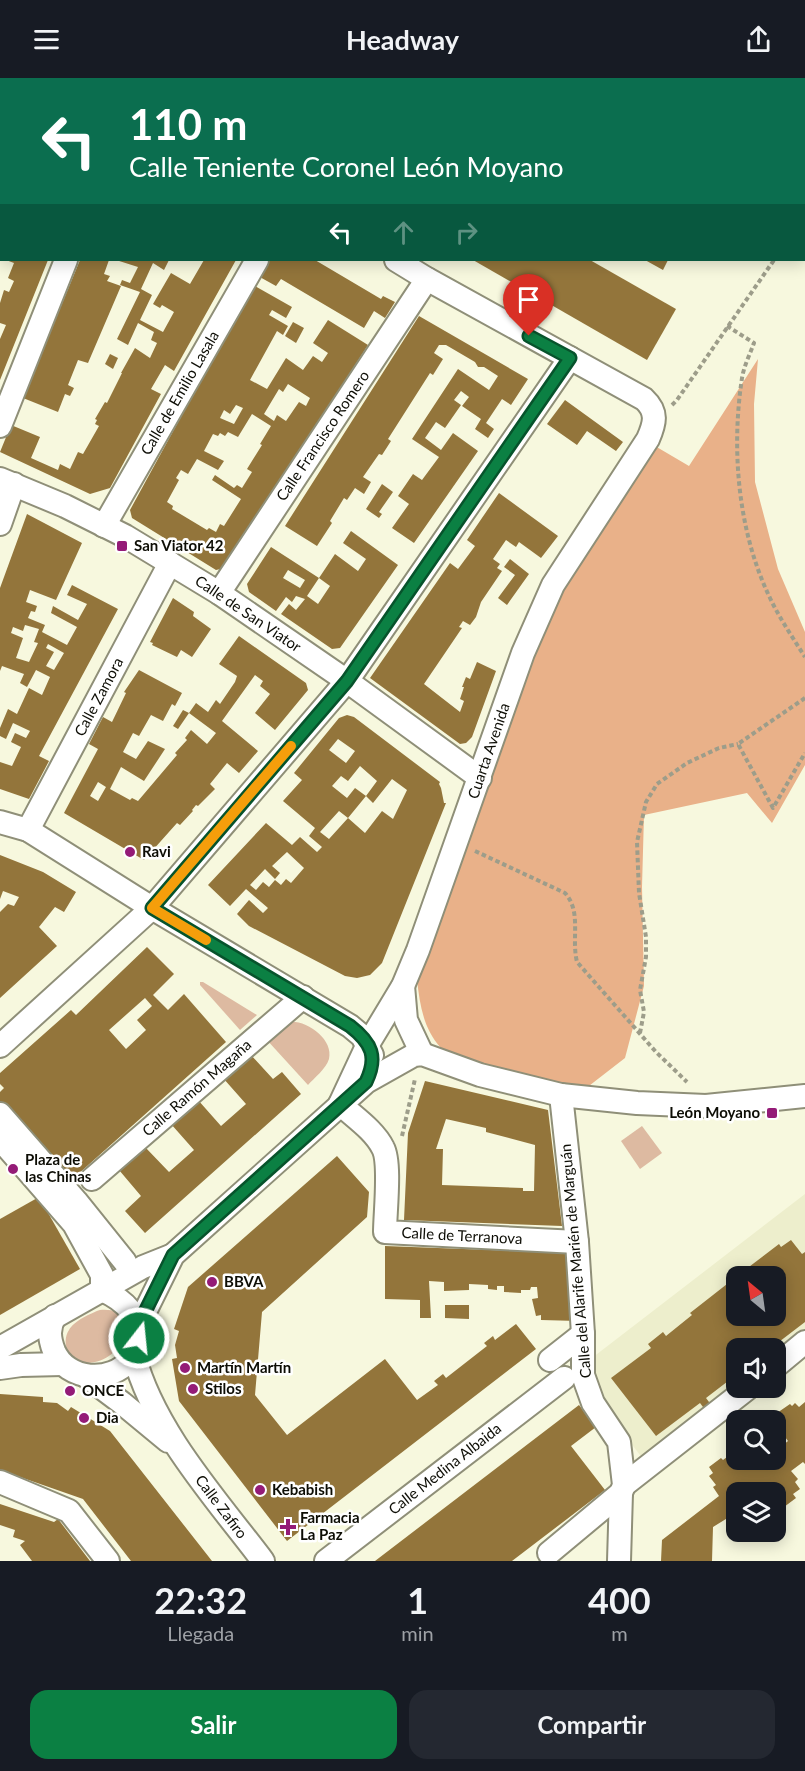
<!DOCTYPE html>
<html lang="es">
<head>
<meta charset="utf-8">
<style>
  :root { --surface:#171b24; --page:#242831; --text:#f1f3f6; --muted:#9ea1a6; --accent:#0b8043 }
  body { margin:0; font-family:Lato,sans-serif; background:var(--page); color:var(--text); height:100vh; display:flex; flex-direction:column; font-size:22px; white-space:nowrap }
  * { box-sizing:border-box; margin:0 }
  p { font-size:20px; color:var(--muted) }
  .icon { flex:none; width:33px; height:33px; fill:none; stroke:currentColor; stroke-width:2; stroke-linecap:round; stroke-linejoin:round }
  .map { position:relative; height:1483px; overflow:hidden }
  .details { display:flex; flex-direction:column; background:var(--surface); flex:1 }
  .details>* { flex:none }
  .hud { position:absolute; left:0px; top:0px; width:806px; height:183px; box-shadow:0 3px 15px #0003; background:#0b6e4f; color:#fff; overflow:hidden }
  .needle { width:39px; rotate:331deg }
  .controls { position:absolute; left:726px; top:1188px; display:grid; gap:12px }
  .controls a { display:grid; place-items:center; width:60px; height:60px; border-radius:12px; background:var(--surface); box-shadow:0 3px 15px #0003; font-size:30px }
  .pin { position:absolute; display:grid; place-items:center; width:51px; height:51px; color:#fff; margin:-62px -26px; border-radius:50% 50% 50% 0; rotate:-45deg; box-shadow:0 0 6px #0007 }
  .pin .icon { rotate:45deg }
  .me { position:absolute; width:66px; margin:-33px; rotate:16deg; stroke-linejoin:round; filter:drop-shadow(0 0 4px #0008) }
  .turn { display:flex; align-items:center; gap:21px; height:126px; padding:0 30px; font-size:27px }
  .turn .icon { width:78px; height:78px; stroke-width:2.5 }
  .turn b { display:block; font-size:42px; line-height:51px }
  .lanes { display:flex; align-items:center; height:57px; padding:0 30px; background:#0003; justify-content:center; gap:30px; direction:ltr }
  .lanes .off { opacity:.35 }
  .eta { display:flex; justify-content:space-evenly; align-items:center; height:102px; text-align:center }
  .eta b { font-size:36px; font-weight:700; line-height:42px }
  .action { display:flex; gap:12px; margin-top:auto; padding:12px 30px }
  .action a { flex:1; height:69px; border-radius:18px; background:var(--accent); color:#fff; font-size:24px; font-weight:700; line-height:69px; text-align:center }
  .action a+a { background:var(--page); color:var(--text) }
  header { display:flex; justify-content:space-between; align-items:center; height:78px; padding:0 30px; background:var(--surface); font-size:27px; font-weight:700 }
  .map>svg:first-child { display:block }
</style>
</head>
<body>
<header><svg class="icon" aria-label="menu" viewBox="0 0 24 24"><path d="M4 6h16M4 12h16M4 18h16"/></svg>Headway<svg class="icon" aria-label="share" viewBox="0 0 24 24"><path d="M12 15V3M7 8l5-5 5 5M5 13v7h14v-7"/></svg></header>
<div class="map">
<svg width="805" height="1483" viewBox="0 0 805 1483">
  <rect width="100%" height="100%" fill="#f7f8de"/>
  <path fill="#edeecc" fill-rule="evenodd" d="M805,1116V1257L776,1279V1270H736V1309L643,1381L589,1310L588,1283ZM736,1198H776V1238H736Z"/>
  <g fill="#ddbaa1">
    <path d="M200,904H203L257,937L240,952L200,907Z"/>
    <path d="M288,944C306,941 334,961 329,981C326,991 314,1000 308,1007L266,961Z"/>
    <path d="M642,1048L662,1075L640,1091L621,1063Z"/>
    <path d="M100,1232C145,1228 127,1284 87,1285C70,1286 60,1266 69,1252C74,1243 91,1235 100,1232Z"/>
  </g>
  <path fill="#e9b189" d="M758,281L754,326L755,404L778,491L805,554V687L772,745L747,715L644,737L642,809L644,908L625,980L585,1011C557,1004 457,988 441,970C423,950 420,927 417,902L546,538L655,368L689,388Z"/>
  <g fill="#93753b" fill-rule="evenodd">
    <path d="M6,182H48L0,302V261L6,247L0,245V225L4,212L9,214L14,203L8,200L14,185Z"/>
    <path d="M80,182H109L104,196L110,198L107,203L121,208L88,285L78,282L68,307L74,310L70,318L65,316L58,334L23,320Z"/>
    <path d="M116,182H169L164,192L153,185L141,211L152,217L140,242L163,254L174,234L162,227L160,230L153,226L171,195L190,206L204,182H236L174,293L165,287L151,311L161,316L110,410L90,416L0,374L11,347L40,359L31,380L58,392L60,386L70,391L78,374L83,376L99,348L95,346L97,342L95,341L105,324L107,325L122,295H121L135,270L150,280L157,265L151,262L154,254L138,245L128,267L117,261L140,214L120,207L122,202L130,205L138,189Z"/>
    <path d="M267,182H315L381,221L383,218L395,224L385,240L374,233L364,250L281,201L276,208L258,198Z"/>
    <path d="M473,182H590L676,231L647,282Z"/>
    <path d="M645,182H668L663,192Z"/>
    <path d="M253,207L292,229L286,240L272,232L269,237L288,248L283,257L277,253L250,302L267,311L286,280L303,292L313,278L322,284L328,275L313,265L328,242L368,267L225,490L216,492L132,440L130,432ZM288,306L310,320L306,328L299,324L286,343L277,337L274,343L264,336L279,311L283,314ZM236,327L243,330L234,346L220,340L224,332L230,336ZM252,336L271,348L260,366L262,367L247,391L252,394L242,410L237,407L234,410L215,397L212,402L241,421L224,448L220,446L216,454L209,450L207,452L172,431L173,428L167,424L179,402L176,400L181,392L188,396L197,381L218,392L224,383L204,373L213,356L218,358L220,355L225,358L228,354L238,359Z"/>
    <path d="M419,238L528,301L511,327L502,321L486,345L494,351L488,360L475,351L481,341L462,328L469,319L461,313L454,322L461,327L445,350L436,344L425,360L441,372L453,355L478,373L414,465L392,450L409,426L398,418L413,396L422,402L439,379L412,361L458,291L489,312L498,298L484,289H478L475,284L446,267H439L434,275L443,281L433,297L430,295L388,361L391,363L382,377L379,376L363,399L371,404L364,416L355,410L347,422L344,420L330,443L332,445L317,468L285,448Z"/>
    <path d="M293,244L304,250L296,265L285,258Z"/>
    <path d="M110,276L118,280L113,291L105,286Z"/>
    <path d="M565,322L623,364L616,373L587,353L577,367L547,346Z"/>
    <path d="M382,406L393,414L379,434L382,436L379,440L366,431Z"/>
    <path d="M499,415L558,458L541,480L519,464L516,469L506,462L493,481L500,486L497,490L502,493L481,524L476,539L470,547L463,543L459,549L462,550L424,606L460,634L464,623L460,621L464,609H462L466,599L470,601L477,584L496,593L472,659L466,665L460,666L370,600L450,485L458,491L475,468L467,462Z"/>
    <path d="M27,436L82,465L56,522L30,512L26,524L37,528L35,534L31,533L28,540L45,547L42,554L67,567L77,549L51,535L53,528L78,542L87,526L67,517L72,507L118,531L39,678L49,683L29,721L0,711V684L12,688L21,669L11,664L15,655L26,660L30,653L13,645L6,661L0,658V650L8,631L17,636L29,610L42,617L50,599L36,592L27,609L20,605L24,596L2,588L0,593V510ZM25,547L39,551L34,564L38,565L29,584L16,580L23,560L11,555L13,549L23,553ZM48,566L64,575L54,592L46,588L54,574L46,570Z"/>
    <path d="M351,453L398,487L340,570L332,571L281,536L289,526L296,532L305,521L296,518L292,524L286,519L276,533L249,514L247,506L271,469L319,500L307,518L318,526L330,508L319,500L335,476L358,493L366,481L343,465ZM288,492L305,502L300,510L283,500Z"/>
    <path d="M510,481L529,496L507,527L498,520L515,497L504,489Z"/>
    <path d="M173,520L194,534L193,538L211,551L192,579L181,572L177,579L152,567L153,565L150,564Z"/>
    <path d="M239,558L306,605L308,612L275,652L255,635L270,616L260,608L263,603L255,597L222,643L258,673L239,695L227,685L210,706L215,711L198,728L196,727L192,732L193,733L180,747L177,745L144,782L64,735L98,671L89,666L103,639L112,644L126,615L124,614L139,592L182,615L175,628L172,626L163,643L151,637L139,658L133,655L123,674L136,681L148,663L165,671L144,703L121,689L110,711L130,722L132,720L138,723L177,677L175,675L187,662L185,660L191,652L207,666L216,655L189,635L196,625L208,634L216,622L220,626L235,604L237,598L219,586ZM98,704L106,709L98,723L90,718Z"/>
    <path d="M183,632L189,635L178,651L173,648Z"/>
    <path d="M347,637L354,639L440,704L439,706L441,710L444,725H446L382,885L370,897L357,900L345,898L249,848L237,836L249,822L263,835L268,830L246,811L230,828L208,807L266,745L292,767L300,759L317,774L322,769L309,758L315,750L283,723L302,702L294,695L339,640ZM338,661L355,673L346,685L329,672ZM360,688L377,703L366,718L373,725L392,701L407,712L393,741L382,733L365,755L348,740L329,761L320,754L339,733L348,740L366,718L355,710L347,720L332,708L341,698L348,703ZM287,774L304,790L291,805L286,801L281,807L275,802L269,809L263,804L256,812L250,807L265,791L275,801L280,795L272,788Z"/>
    <path d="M0,777L43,794L76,814L64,834L55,829L39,849L57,868L0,920V834L8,826L14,828L19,819L3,813L0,821Z"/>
    <path d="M147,869L174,896L153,917L168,932L184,916L226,964L67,1106L0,1031V1014L4,1010L0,1006V995L71,932L76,937ZM145,920L152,928L137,942L146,952L126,971L109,952Z"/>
    <path d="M250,976L273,1001L282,994L301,1016L145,1155L125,1133L141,1118L119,1092L145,1069L169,1094L194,1072L171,1046L198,1022L221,1048L246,1026L223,1000Z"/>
    <path d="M425,1003L548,1032L562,1148L404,1142L408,1055ZM446,1041L486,1050V1054L535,1067L534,1113H523V1110L442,1107L443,1071H436Z"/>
    <path d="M337,1078L369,1114L367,1139L262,1234L255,1317L287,1357L385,1281L417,1322L438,1307L434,1303L443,1296L446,1300L487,1268L484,1265L493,1258L495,1262L516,1246L536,1271L287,1463L179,1323L172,1281L177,1280L175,1267L179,1253L174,1251L188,1209Z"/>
    <path d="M39,1119L80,1191L0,1237V1141Z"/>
    <path d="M791,1162L802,1176L805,1174V1244L771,1270H736V1297L706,1320L712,1328L706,1333L700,1325L656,1358L611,1300L651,1270L648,1266L663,1254L666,1258L692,1237L690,1235L736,1199V1238H776V1198H737L779,1166L781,1169Z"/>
    <path d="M385,1168L566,1175L579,1243L541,1242V1237L536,1238L532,1221L538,1220L537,1209H531L530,1212H521V1215L504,1214V1208H497V1212L488,1211V1207L469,1206V1212L444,1213V1204L429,1203L431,1240H420V1222L385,1221Z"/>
    <path d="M445,1227H469V1241L445,1240Z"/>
    <path d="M0,1316L43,1319V1324L57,1325L68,1333L71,1329L110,1353L212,1483H131L83,1421L0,1392Z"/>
    <path d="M805,1324V1386L803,1384L791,1393L798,1401L795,1404L800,1411L793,1416L796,1420L784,1429L781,1426L776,1430V1414H736V1439L734,1436L713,1449L712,1483H661L662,1462L719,1418L713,1409L716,1407L709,1398L713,1395L709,1389L721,1380L723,1382L727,1379L730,1383L736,1378V1382H776V1373L788,1363L782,1355L785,1352L778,1344L782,1341L777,1335L790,1326L792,1328L795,1325L799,1329Z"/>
    <path d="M579,1327L596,1349L571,1368L605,1412L512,1483H375Z"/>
    <path d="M0,1426L54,1444L58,1441L90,1483H32L20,1467L25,1463L13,1459L15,1452L0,1447Z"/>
  </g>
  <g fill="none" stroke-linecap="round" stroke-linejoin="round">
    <g stroke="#8f8f78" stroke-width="26">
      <g id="minor">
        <path d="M54,0L59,2"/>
        <path d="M120,2L121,0"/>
        <path d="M367,2L368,0"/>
        <path d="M0,348L66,182"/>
        <path d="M0,401L65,428L125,458L219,515L347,603L480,700"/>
        <path d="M0,446L14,406"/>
        <path d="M104,448L257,182"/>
        <path d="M219,515L427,201"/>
        <path d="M0,744L28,752L152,830L350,948L362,958L372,977"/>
        <path d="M28,752L170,485"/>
        <path d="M403,908L406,942L422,976"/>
        <path d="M0,968L152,830L347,603L570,280"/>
        <path d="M561,1017L577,1164L583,1256V1297L593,1325L619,1364L624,1407L621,1415L619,1483"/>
        <path d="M340,1026L368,966L403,908L418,872L523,575L553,507L648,361C655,345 658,334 644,321L427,201L396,182"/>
        <path d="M340,1026C354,1039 374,1052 383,1070C391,1085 385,1135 385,1154L577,1164"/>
        <path d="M0,1036L76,1123L125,1184"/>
        <path d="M0,1061L74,1146L102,1197V1212"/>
        <path d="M92,1101L303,919"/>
        <path d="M55,1238C48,1250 49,1260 54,1273C67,1303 111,1306 131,1281C135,1276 137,1270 138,1264C143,1239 124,1222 102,1212"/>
        <path d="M138,1248L173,1177L366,1004L414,977L422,976L480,997L561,1017L637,1025L706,1028L805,1018"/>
        <path d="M0,1270L143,1189L173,1177"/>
        <path d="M134,1277C153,1352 217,1422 263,1483"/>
        <path d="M550,1282L583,1256"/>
        <path d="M776,1288L805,1264"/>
        <path d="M0,1290L21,1287L62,1286"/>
        <path d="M86,1298L122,1325L168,1363"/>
        <path d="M0,1404L69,1433L108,1483"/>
        <path d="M624,1407L748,1310"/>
        <path d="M549,1475L621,1415"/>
        <path d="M326,1483L564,1300"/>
      </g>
    </g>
    <g stroke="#9d9d8a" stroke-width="4" stroke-dasharray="4.5 3" stroke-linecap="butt">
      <path d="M713,0V2"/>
      <path d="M781,0V2"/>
      <path d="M804,88L805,92"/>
      <path d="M727,248L754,265C750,276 744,288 742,300C731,372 738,454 770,520C780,541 793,560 805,579"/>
      <path d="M672,327L677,322L774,182"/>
      <path d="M805,620L738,666L773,730L805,675"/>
      <path d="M475,773L565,815C582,834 571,860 577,884L656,974L687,1004"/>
      <path d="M640,955L644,934L640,912L646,879V859L639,815L637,764L646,724L657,706L687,685L719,670L738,666"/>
      <path d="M402,1058L415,1001"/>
    </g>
    <use href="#minor" stroke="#fff" stroke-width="22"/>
  </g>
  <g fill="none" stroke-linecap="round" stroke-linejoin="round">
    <g stroke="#07532c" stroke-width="15">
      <path id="route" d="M139,1260L138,1248L173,1177L366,1004C378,979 372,965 350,948L152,830L347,603L570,280L529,258"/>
    </g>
    <use href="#route" stroke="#0b8043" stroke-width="10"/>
    <path stroke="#f59e0b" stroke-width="10" d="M206,862L152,830L291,668"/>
  </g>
  <g fill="#941b77" stroke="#fff" stroke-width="2">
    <rect x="116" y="462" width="12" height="12" rx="3"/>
    <circle cx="130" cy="774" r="6"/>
    <rect x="766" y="1029" width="12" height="12" rx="3"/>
    <circle cx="13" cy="1091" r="6"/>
    <circle cx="212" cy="1204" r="6"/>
    <circle cx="185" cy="1290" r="6"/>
    <circle cx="193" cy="1311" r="6"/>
    <circle cx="70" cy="1313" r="6"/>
    <circle cx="84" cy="1340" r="6"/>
    <circle cx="260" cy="1412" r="6"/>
    <path d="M285 1440h6v6h6v6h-6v6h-6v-6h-6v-6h6z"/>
  </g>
  <g text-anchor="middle" stroke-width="5" stroke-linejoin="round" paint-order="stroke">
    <g font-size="15" fill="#0d0d05" stroke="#fff">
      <text transform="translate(180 315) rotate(-60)" y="5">Calle de Emilio Lasala</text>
      <text transform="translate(323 358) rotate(-56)" y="5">Calle Francisco Romero</text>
      <text transform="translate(248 536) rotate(34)" y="5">Calle de San Viator</text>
      <text transform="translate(99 619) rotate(-62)" y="5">Calle Zamora</text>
      <text transform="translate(489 673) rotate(-71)" y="5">Cuarta Avenida</text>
      <text transform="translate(197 1010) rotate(-41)" y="5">Calle Ramón Magaña</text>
      <text transform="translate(462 1158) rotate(3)" y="5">Calle de Terranova</text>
      <text transform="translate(576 1183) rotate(-95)" y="5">Calle del Alarife Marién de Marguán</text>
      <text transform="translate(445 1391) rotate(-38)" y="5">Calle Medina Albaida</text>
      <text transform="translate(221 1429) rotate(53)" y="5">Calle Zafiro</text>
    </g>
    <g font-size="15" font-weight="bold" fill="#0d0d05" stroke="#fff" text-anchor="start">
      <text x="134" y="473">San Viator 42</text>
      <text x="142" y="779">Ravi</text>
      <text x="760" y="1040" text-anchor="end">León Moyano</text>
      <text x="25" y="1087">Plaza de<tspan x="25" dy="17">las Chinas</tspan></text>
      <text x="224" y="1209">BBVA</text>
      <text x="197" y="1295">Martín Martín</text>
      <text x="205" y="1316">Stilos</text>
      <text x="82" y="1318">ONCE</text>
      <text x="96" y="1345">Dia</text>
      <text x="272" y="1417">Kebabish</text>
      <text x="300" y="1445">Farmacia<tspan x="300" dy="17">La Paz</tspan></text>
    </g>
  </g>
</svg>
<div class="controls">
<a><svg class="needle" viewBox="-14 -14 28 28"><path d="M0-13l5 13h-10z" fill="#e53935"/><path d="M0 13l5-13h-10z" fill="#9ea1a6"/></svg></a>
<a><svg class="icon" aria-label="sound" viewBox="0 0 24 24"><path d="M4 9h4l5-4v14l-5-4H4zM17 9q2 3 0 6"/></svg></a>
<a><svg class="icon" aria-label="search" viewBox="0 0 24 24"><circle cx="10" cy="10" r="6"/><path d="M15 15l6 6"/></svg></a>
<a><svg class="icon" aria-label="layers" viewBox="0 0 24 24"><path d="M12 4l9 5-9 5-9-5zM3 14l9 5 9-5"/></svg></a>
</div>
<div class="pin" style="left:529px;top:258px;background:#d93025"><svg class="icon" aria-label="arrive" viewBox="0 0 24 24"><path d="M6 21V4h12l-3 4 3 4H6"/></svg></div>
<svg class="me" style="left:139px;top:1260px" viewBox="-20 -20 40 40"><circle r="17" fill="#0b8043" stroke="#fff" stroke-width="3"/><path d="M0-11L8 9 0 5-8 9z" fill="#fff"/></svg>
<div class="hud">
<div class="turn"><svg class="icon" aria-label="left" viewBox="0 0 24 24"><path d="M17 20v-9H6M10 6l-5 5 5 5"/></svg><div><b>110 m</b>Calle Teniente Coronel León Moyano</div></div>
<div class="lanes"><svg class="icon" aria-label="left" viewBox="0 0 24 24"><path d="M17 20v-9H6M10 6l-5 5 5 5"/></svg><svg class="icon off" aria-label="ahead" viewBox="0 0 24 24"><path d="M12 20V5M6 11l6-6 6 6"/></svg><svg class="icon off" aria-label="right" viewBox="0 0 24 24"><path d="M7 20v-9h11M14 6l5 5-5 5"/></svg></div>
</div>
</div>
<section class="details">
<div class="eta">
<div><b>22:32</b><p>Llegada</p></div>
<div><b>1</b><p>min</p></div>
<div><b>400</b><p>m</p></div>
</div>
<div class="action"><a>Salir</a><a>Compartir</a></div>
</section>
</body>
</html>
